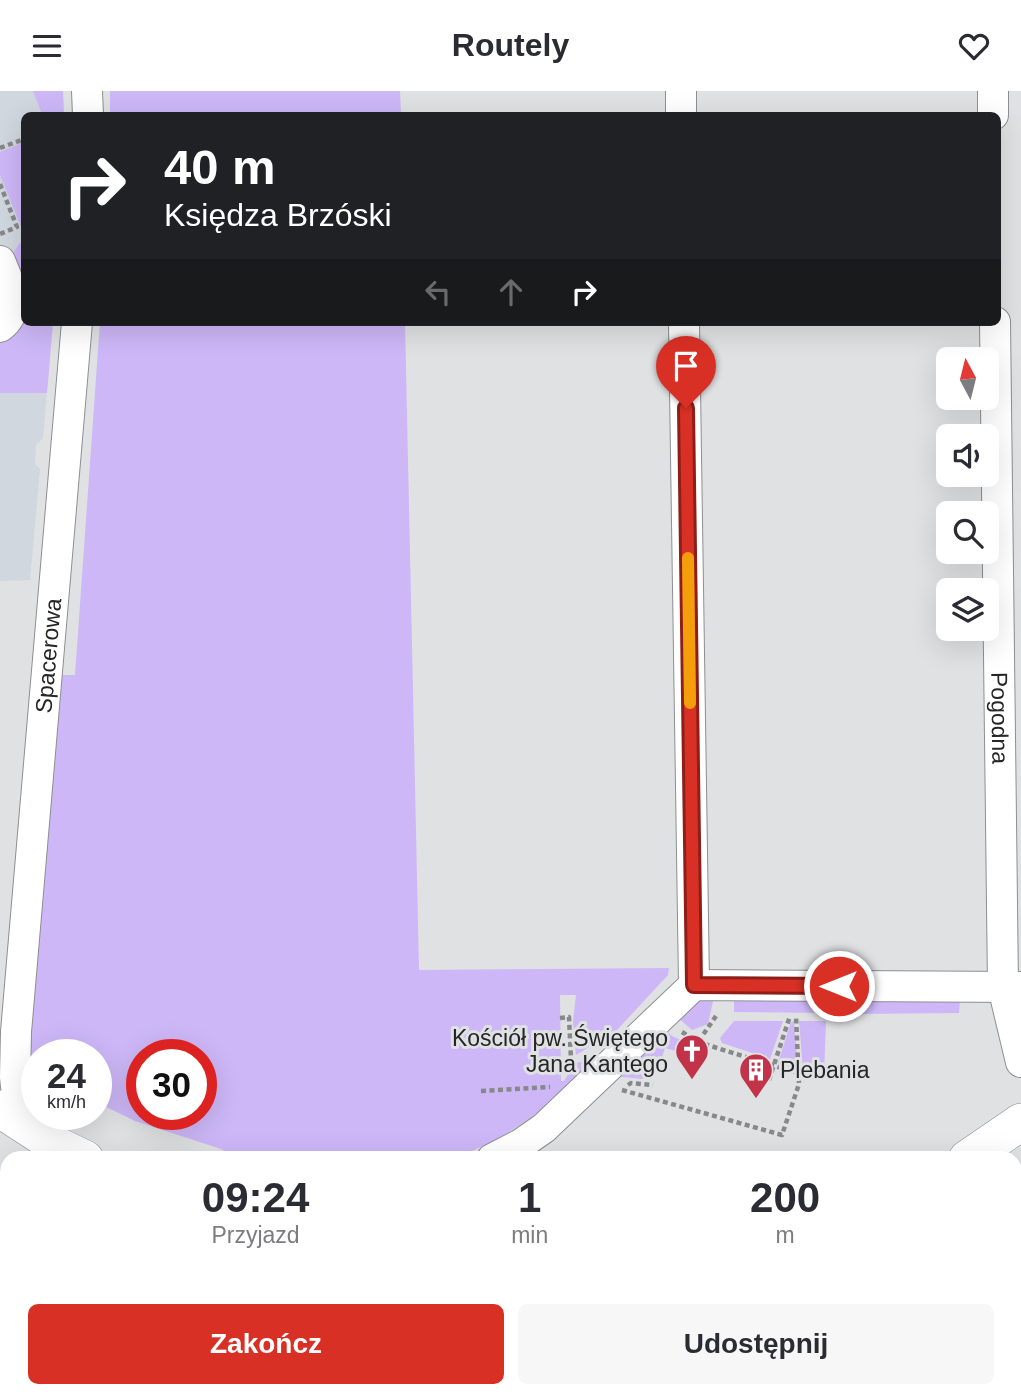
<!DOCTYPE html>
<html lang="pl">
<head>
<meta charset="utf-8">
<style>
  :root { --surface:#fff; --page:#f7f7f7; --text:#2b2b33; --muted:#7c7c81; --accent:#d93025 }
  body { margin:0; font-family:Arial,sans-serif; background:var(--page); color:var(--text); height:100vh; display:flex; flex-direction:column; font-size:26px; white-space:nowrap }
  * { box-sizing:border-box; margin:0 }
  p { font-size:23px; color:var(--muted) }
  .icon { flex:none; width:38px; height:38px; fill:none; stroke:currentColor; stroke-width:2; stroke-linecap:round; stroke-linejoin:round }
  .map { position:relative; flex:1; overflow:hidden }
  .panel { position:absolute; left:0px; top:1060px; width:1022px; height:247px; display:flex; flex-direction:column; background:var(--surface); border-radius:21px 21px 0 0; box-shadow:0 7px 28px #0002 }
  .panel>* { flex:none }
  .banner { position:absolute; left:21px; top:21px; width:980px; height:214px; border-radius:10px; box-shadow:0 7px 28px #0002; background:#202124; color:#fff; overflow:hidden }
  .needle { width:46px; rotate:353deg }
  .tools { position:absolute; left:936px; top:256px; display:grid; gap:14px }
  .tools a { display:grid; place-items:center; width:63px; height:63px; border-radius:10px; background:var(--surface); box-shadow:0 7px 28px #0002; font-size:35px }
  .speed { position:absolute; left:21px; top:948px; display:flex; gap:14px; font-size:35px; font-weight:700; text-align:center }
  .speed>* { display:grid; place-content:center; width:91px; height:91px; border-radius:50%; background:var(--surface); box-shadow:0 7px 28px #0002; line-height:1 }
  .speed small { font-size:18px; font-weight:400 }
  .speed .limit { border:10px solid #d22; background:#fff; color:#111 }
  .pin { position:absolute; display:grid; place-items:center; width:60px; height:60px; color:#fff; margin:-72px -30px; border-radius:50% 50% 50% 0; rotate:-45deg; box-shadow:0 0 7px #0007 }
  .pin .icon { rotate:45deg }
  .me { position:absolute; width:77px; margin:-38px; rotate:270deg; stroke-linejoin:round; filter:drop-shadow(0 0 5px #0008) }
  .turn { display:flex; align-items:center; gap:24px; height:147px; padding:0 28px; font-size:32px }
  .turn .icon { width:91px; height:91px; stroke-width:2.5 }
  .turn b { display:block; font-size:49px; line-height:60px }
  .lanes { display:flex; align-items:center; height:66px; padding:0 28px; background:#0003; justify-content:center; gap:35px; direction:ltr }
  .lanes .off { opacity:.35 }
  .eta { display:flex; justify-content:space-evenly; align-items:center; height:119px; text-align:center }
  .eta b { font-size:42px; font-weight:700; line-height:49px }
  .primary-button { display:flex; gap:14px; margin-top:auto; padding:14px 28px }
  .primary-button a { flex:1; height:80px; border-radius:10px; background:var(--accent); color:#fff; font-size:28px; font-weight:700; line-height:80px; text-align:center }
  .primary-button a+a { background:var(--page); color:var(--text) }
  header { display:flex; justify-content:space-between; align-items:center; height:91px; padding:0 28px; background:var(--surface); font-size:32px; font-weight:700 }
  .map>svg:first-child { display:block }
</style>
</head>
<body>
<header><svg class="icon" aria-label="menu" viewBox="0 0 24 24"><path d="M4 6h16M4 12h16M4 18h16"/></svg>Routely<svg class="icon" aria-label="heart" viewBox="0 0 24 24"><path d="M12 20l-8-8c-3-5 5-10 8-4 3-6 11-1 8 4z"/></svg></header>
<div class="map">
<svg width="1021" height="1306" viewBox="0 0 1021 1306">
  <rect width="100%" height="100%" fill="#dfe1e3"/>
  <path fill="#d0d7df" d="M0,0H63L64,24H24V231H53L43,347L36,354L35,373L40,378L30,489L0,490Z"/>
  <g fill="#cdb7f7" fill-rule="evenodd">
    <path d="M33,0H63L64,24H38L42,23Z"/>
    <path d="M110,0H400L401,24H110Z"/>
    <path d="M24,51V137L22,138L0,84V61Z"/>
    <path d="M24,150V231H53L47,302H0V247L12,164L19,153Z"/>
    <path d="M100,231H405L419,879L669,877L668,884L617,939L576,964L573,930L576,904H560L561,990H564L575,972L587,970L591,976L553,1010L530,1027L500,1047L457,1067H236L221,1058L135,1030L96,1011V964H37V983L27,978L58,584H75ZM142,964H201V1024H142Z"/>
    <path d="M734,909H823L827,912V922L734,921Z"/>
    <path d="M855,909H960L959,922L850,923L851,915Z"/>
    <path d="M699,910H713L708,933L692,939L677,926Z"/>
    <path d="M734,930H783L770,968L722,952L720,947Z"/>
    <path d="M794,930L798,979L778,972L791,931Z"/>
    <path d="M799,930H826L824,984L803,978Z"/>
    <path d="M664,937L672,945L685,951L679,961L665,957L661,969L649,967L643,978V988L613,985Z"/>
    <path d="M0,1076L7,1081V1300H86L84,1306H0Z"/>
    <path d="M1015,1208L1021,1209V1306H959V1300H1015Z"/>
    <path d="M99,1300H774L778,1306H97Z"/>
  </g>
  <path fill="#6ad8da" stroke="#56a3a4" stroke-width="2" d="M163,1300H318L320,1306H162Z"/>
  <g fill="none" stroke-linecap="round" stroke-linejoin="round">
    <g stroke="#8d8f92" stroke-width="32">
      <g id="minor">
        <path d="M87,0L88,24"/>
        <path d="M681,0V24"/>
        <path d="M993,0V24"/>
        <path d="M0,170C9,191 23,219 0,236"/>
        <path d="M684,231L694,894"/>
        <path id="s1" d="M995,231L1003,896L1021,971"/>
        <path id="s2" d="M20,1032L15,986L16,941L77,231"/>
        <path d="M492,1068L521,1053L544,1037L694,894L1021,896"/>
        <path d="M92,1306L94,1300"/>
      </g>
    </g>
    <g stroke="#8d8f92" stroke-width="38">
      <g id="major">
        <path d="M0,1018L54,1053L85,1068"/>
        <path d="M967,1068L1021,1031"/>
      </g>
    </g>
    <g stroke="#87888a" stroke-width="4.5" stroke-dasharray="5 3.5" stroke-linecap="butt">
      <path d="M0,57L24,48"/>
      <path d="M0,93L17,136L0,143"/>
      <path d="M560,927L569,926L571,969"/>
      <path d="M682,941L698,951L813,987"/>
      <path d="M693,966L698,951L716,925"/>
      <path d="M769,989L790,925"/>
      <path d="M628,994L631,992L653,994"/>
      <path d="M622,999L782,1044L799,993L796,925"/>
      <path d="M481,1000L550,996"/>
    </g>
    <use href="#minor" stroke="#fff" stroke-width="30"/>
    <use href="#major" stroke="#fff" stroke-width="37"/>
  </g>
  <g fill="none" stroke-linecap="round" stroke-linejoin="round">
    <g stroke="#8d1f18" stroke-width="18">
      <path id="route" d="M686,317L694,894L839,895"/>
    </g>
    <use href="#route" stroke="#d93025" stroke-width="12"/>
    <path stroke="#f59e0b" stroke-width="12" d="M688,467L690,612"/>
  </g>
  <defs>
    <g id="church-pin" transform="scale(1.75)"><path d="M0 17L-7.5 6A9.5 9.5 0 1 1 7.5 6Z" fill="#c23248" stroke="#dfe1e3"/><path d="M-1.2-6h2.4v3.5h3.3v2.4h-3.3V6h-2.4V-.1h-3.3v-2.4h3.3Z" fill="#fff"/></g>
    <g id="building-pin" transform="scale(1.75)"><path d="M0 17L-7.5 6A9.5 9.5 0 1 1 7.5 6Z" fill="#c23248" stroke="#dfe1e3"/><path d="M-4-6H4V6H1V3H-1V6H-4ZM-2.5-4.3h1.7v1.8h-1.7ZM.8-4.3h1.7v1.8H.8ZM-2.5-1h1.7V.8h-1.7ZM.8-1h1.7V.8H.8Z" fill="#fff"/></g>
  </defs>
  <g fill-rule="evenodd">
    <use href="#church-pin" x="692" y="960"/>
    <use href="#building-pin" x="756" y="979"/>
  </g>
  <g text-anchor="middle" stroke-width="6" stroke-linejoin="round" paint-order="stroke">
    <g font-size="23" fill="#262627" stroke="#dfe1e3">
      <text dy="8" stroke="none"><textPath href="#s2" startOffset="469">Spacerowa</textPath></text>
      <text dy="8" stroke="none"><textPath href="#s1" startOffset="396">Pogodna</textPath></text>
    </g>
    <g font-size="23" fill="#262627" stroke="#dfe1e3" text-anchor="end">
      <text x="668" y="955">Kościół pw. Świętego<tspan x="668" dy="26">Jana Kantego</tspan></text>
      <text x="780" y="987" text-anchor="start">Plebania</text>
    </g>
  </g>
</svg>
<div class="tools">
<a><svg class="needle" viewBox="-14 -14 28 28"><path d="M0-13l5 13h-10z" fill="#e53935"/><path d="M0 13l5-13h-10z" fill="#7c7c81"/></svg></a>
<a><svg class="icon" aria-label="sound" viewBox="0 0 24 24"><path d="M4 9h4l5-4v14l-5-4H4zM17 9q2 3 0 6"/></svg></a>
<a><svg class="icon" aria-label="search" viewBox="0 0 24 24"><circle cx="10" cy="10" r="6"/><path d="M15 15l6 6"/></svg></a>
<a><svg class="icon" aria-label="layers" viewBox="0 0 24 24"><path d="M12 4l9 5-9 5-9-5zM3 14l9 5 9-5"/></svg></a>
</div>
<div class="speed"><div>24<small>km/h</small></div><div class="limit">30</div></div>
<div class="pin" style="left:686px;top:317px;background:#d93025"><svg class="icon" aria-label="arrive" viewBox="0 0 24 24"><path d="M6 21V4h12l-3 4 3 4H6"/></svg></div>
<svg class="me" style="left:839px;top:895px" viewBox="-20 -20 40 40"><circle r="17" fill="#d93025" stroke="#fff" stroke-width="3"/><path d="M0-11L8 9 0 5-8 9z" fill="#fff"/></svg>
<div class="banner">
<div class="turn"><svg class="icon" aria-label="right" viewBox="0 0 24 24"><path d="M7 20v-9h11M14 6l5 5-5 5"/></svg><div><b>40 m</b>Księdza Brzóski</div></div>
<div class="lanes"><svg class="icon off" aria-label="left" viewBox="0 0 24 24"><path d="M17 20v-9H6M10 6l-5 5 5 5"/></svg><svg class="icon off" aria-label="ahead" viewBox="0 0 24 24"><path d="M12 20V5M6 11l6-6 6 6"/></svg><svg class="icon" aria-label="right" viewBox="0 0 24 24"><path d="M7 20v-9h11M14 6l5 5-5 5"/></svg></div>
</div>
<section class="panel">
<div class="eta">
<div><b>09:24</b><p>Przyjazd</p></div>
<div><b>1</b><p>min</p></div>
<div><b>200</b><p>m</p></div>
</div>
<div class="primary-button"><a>Zakończ</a><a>Udostępnij</a></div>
</section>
</div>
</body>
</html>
